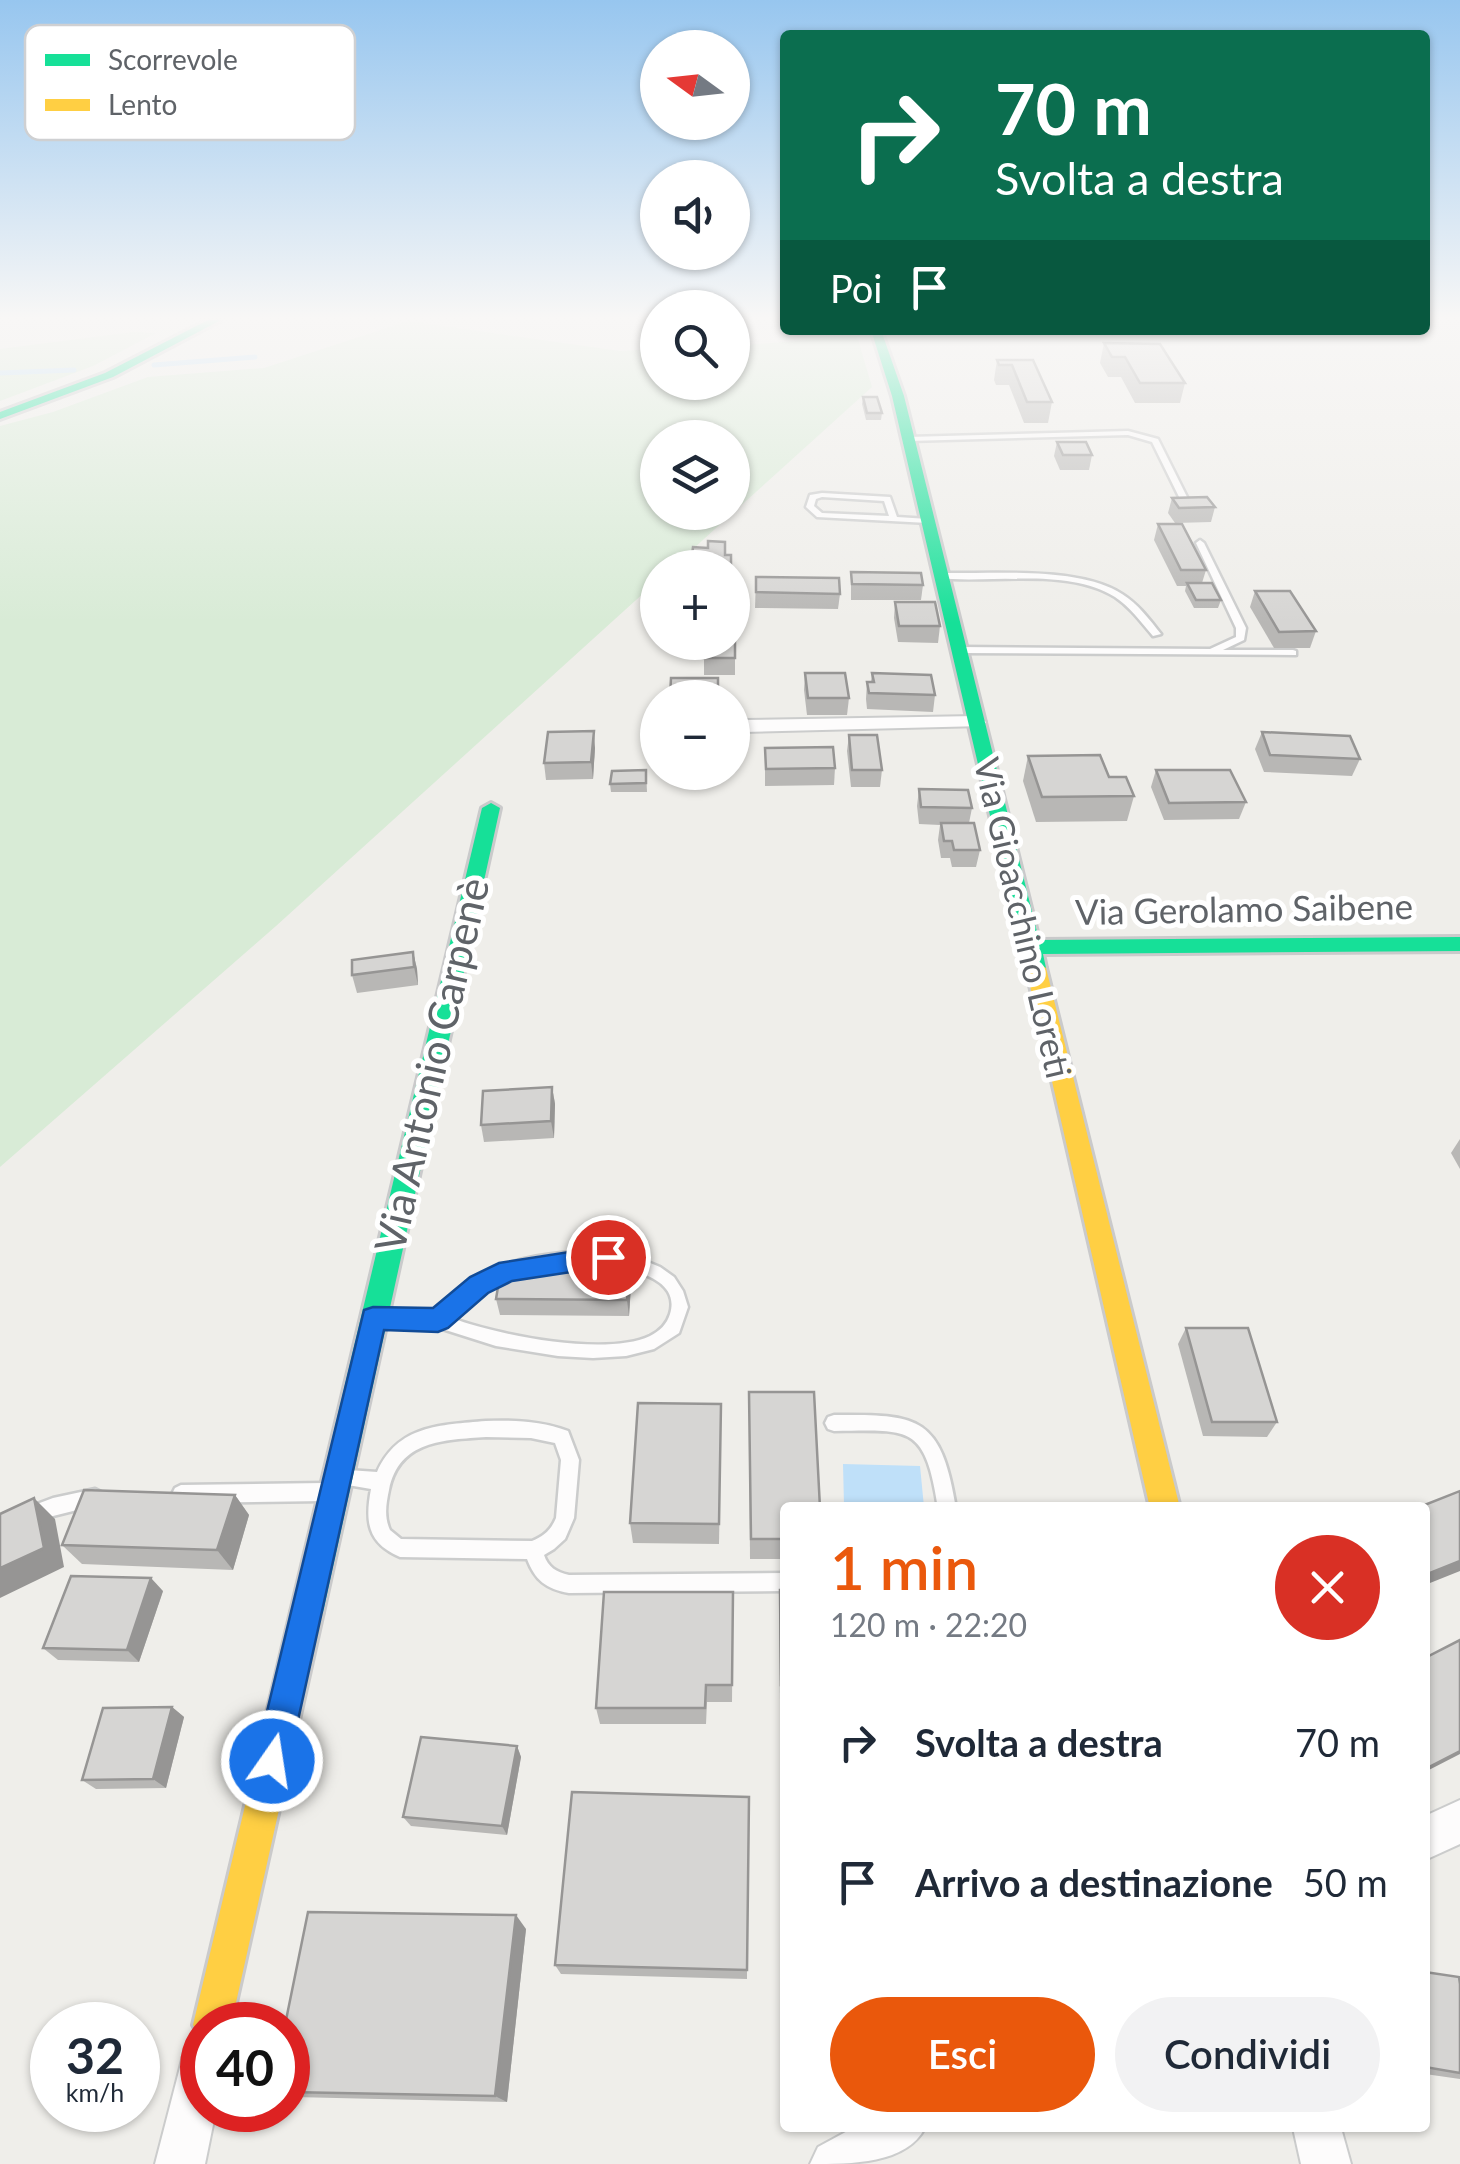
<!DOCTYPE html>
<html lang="it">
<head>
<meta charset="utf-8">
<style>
  :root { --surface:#fff; --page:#f2f2f3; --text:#1f2937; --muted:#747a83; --accent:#ea580c }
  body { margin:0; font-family:Lato,sans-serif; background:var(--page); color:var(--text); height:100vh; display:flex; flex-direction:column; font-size:38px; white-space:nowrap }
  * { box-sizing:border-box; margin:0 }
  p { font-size:32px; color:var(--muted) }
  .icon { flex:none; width:55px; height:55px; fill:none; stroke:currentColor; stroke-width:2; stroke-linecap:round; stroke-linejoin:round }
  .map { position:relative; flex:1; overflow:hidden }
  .sheet { position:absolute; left:780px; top:1502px; width:650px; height:630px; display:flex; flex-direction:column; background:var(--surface); border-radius:10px; box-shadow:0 2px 8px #0004 }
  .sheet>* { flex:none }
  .hud { position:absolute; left:780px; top:30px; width:650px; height:305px; border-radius:10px; box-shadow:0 2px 8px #0004; background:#0b6e4f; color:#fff; overflow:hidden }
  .needle { width:65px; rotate:285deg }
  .controls { position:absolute; left:640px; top:30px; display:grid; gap:20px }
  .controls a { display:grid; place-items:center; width:110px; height:110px; border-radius:50%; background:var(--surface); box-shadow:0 2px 8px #0004; font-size:50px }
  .speed { position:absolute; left:30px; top:2002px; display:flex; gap:20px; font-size:50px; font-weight:700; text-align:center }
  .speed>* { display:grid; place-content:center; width:130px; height:130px; border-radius:50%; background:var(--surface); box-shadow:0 2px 8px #0004; line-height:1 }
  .speed small { font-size:25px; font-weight:400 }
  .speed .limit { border:15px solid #d22; background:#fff; color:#111 }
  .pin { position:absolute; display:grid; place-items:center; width:85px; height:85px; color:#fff; margin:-42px; border:5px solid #fff; border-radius:50%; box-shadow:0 2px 10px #0007 }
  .me { position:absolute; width:110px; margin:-55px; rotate:13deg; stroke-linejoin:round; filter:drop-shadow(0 0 8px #0008) }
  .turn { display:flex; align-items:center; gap:35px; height:210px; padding:0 50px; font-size:45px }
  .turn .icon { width:130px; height:130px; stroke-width:2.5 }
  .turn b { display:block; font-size:70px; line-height:85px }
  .then { display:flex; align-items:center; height:95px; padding:0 50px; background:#0003; gap:20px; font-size:38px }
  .round { display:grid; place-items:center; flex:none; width:105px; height:105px; border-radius:52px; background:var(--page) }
  .headline { display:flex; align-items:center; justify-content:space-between; height:170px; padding:0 50px }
  h1 { font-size:60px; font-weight:600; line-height:75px; color:var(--accent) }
  .cta { display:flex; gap:20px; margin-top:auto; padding:20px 50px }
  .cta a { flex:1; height:115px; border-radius:60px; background:var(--accent); color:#fff; font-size:40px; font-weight:600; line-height:115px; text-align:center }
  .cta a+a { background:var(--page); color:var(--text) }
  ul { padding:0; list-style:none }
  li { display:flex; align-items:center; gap:30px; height:140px; padding:0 50px }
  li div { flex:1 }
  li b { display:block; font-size:38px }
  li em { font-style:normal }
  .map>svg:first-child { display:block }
</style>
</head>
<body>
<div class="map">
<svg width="1460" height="2164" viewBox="0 0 1460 2164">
  <rect width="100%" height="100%" fill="#efeeea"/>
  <g fill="#d8ebd6" fill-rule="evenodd">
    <path d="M408,321L620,351L657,349L658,382H732L733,346L857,336L872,387L673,567L658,568L657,581L276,926L0,1167V426L53,412L148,377L264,368ZM658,438H732V512H658Z"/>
    <path d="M133,332L156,333L93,366L0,401V349Z"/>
  </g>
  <path fill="#bfe0f9" d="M843,1464L920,1466L924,1507L844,1505Z"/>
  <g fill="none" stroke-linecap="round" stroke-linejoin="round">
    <g stroke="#bfe0f9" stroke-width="5">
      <path d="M154,365L255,357"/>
      <path d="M0,373L74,370"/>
    </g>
    <g stroke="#cbcccc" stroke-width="5">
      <g id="lane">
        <path d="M1128,431L1158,439L1192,507L1191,509L1184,507L1152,442L1128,435L908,441L904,439L908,437Z"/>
        <path d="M822,493L890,497L897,517L928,519L932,521L928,523L817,517L806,507L810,495ZM822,497L884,501L889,516L822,513L814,506L816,499Z"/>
        <path d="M1200,540L1204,543L1246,628L1244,640L1223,650H1293L1296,651V655L959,653L954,650L959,647L1210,649L1236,637V628L1196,543Z"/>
        <path d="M941,573C992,574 1079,566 1122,594C1138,604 1149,619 1161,634L1153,636C1141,622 1130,607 1115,597C1067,567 992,584 938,578L937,576Z"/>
        <path d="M596,1251L638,1258L660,1267L674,1277L683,1291L688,1307L679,1333L654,1349L626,1356L593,1358L558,1356L496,1346L433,1326L379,1325L373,1323L371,1318L373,1313L379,1311L435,1313C449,1300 462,1286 479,1276C514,1256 557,1252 596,1251ZM574,1264C601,1264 684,1269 670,1314C667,1324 660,1331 650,1336C605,1357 497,1335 452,1318C492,1279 519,1270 574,1264Z"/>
        <path d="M834,1415C920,1414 941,1417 956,1508H938C925,1425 911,1430 834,1431L828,1429L825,1423L828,1417Z"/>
        <path d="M486,1421C515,1420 541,1421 568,1431L579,1460L574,1518L565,1539L554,1549L544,1555C548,1567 556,1572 569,1575L785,1573V1591L569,1593C546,1589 535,1580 527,1559L400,1557C367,1543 365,1521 371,1489L342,1484L339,1478L342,1472L348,1470L377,1472C398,1425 440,1425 486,1421ZM486,1437L531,1438L555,1443L561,1460L556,1518C551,1530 544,1536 532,1541L401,1539L390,1530C384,1517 386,1504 389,1490C399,1440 444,1440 486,1437Z"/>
        <path d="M324,1483L330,1486L333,1492L330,1498L324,1501L181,1503L175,1500L172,1494L175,1488L181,1485Z"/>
        <path d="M95,1489L101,1492L104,1498L101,1504L53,1516L0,1536V1518L53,1498Z"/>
      </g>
    </g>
    <g stroke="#cbcccc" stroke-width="4">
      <g id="street">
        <path d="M976,716L986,722L983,726L744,732L734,726L744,720Z"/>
        <path d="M1460,1800V1844L1425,1860V1816Z"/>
        <path d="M202,2041V2110H216L205,2164H155L185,2048Z"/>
        <path d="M853,2128H925C906,2164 852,2164 810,2164L818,2147Z"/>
        <path d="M1293,2128H1341L1351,2164H1301Z"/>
      </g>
    </g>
    <g stroke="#cacacb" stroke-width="6">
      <g id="fast">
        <path d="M208,320H221L113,377L0,419V412L105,373Z"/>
        <path d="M871,330H881L904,396L1039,940L1460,937V951L1043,954L1046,968L1043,973H1029L1018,947L1020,944L892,396Z"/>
        <path d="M491,803L500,808L323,1612L318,1623L307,1628L296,1623L291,1612L482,808Z"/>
      </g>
    </g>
    <g stroke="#cacacb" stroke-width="6">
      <g id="slow">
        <path d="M1036,961L1046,968L1180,1508H1150L1026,968Z"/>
        <path d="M307,1596L318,1601L323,1612L231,2025H202V2040L193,2025L291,1612L296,1601Z"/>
      </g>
    </g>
    <use href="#lane" fill="#fdfcfc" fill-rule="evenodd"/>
    <use href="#street" fill="#fdfcfc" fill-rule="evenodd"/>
    <use href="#fast" fill="#16e098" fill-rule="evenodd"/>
    <use href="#slow" fill="#ffcf43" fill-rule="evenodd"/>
  </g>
  <g fill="#b8b7b5">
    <path d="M1104,343L1185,383L1180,403H1135L1121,377H1108L1100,363Z"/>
    <path d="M997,360H1033L1052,402L1048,423H1024L1009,385H996L994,380Z"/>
    <path d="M863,397L882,413L881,420H866L862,404Z"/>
    <path d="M1057,442L1092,455L1089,470H1060L1054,456Z"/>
    <path d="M1172,498L1215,507L1211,522L1175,523L1168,513Z"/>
    <path d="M1158,524L1206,570L1202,583L1221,600L1218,608H1194L1185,591L1186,586H1177L1154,540Z"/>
    <path d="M851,572L923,585L921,600H851Z"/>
    <path d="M756,577L840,594L838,609L755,608Z"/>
    <path d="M1255,591L1316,631L1310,648H1274L1250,607Z"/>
    <path d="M895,602L940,626L938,643L898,642L894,618Z"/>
    <path d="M735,639V675H704V642Z"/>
    <path d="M805,673L849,698L847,715H807L804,690Z"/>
    <path d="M872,673L935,695L933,712L867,709L866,699L867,682H871Z"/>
    <path d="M1262,732L1360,759L1352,776L1264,772L1255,749Z"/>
    <path d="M849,735L882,770L880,787H851L847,751Z"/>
    <path d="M595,748L593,779L546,780L544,763Z"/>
    <path d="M765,748L835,768L834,785L765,786Z"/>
    <path d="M1028,756L1109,777L1134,796L1127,821L1036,822L1023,781Z"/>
    <path d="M646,770L647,792H611L610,784Z"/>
    <path d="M1156,770L1246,802L1239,819L1164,820L1151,787Z"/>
    <path d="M919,789L972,808L969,823L980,850L976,867H952L950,858H941L938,840L940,825L919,824L917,806Z"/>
    <path d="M413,952L417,969L418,985L357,993L352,975Z"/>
    <path d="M552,1087L555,1104L554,1138L484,1142L481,1125Z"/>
    <path d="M1460,1139V1169L1451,1153Z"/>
    <path d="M629,1270L631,1286L629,1316L500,1315L496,1299Z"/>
    <path d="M1186,1328L1277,1422L1267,1437L1203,1436L1178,1344Z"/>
    <path d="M749,1415L785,1508V1559H750Z"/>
    <path d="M721,1427L719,1544L633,1543L630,1523Z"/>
    <path d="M235,1495L249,1515L233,1570L82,1564L62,1545Z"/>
    <path d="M780,1590H785V1701H780L779,1609Z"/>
    <path d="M163,1591L139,1662L58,1660L43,1648Z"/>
    <path d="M733,1592L732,1702H707L706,1724H600L596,1708Z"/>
    <path d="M172,1707L184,1717L166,1788L96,1789L82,1780Z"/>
    <path d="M517,1746L521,1757L507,1835L411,1826L403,1817Z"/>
    <path d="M526,1929L507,2102L294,2097L288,2096V2025Z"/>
    <path d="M555,1965L747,1970V1979L561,1974Z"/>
    <path d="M1425,1972L1460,1984V2079L1425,2074Z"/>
  </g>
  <g fill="#969594">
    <path d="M594,731L595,748L593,779L591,762Z"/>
    <path d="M413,952L417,969L418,985L414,967Z"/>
    <path d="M552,1087L555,1104L554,1138L551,1121Z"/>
    <path d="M629,1270L631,1286L629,1316L627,1300Z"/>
    <path d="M235,1495L249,1515L233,1570L217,1550Z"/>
    <path d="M34,1498L55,1519L64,1567L0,1598V1568Z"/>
    <path d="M1460,1561V1571L1425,1585V1575Z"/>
    <path d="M151,1578L163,1591L139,1662L127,1650Z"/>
    <path d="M172,1707L184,1717L166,1788L153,1779Z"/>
    <path d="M517,1746L521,1757L507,1835L502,1826Z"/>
    <path d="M1460,1751V1754L1425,1772V1769Z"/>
    <path d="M516,1915L526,1929L507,2102L495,2096Z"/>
  </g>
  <g fill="#d6d5d3" stroke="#969594" stroke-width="2.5">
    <path d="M1104,343L1160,344L1185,383H1140L1125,357H1112Z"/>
    <path d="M997,360H1033L1052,402H1027L1012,365H999Z"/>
    <path d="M863,397H877L882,413H867Z"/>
    <path d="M1057,442H1086L1092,455H1063Z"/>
    <path d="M1207,497L1215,507L1179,508L1172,498Z"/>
    <path d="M1158,524H1182L1206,570H1181Z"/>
    <path d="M708,541L725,542V555H731V568H685L686,556H692L693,547L708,548Z"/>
    <path d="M851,572L921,573L923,585L852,584Z"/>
    <path d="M756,577L839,578L840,594L756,592Z"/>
    <path d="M1187,583H1212L1221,600H1196Z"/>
    <path d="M1255,591H1290L1316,631L1279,632Z"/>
    <path d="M895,602H935L940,626H899Z"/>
    <path d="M732,639H735V658H704V642H732Z"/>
    <path d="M805,673H845L849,698H808Z"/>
    <path d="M872,673L931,675L935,695L869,693L867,682H874Z"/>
    <path d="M671,678H718V698H670Z"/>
    <path d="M594,731L591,762L544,763L548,732Z"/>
    <path d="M1262,732L1350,736L1360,759L1270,755Z"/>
    <path d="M849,735H877L882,770H852Z"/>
    <path d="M833,747L835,768L766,769L765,748Z"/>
    <path d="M1100,755L1109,777H1126L1134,796L1042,797L1028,756Z"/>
    <path d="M646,770V783L610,784L612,771Z"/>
    <path d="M1156,770H1230L1246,802L1169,803Z"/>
    <path d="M919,789L968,790L972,808L921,807Z"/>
    <path d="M941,823H974L980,850H954L952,841H944Z"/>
    <path d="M413,952L414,967L352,975V960Z"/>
    <path d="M552,1087L551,1121L481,1125L483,1091Z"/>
    <path d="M501,1269L629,1270L627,1300L496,1299Z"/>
    <path d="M1186,1328H1248L1277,1422H1212Z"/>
    <path d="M749,1392H814L820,1508H785V1539H751Z"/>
    <path d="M638,1403L721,1404L719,1524L630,1523Z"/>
    <path d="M84,1490L235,1495L217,1550L62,1545Z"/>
    <path d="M1460,1491V1561L1425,1575V1508H1417Z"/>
    <path d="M34,1498L44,1548L0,1568V1514Z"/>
    <path d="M71,1576L151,1578L127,1650L43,1648Z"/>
    <path d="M780,1590H785V1685H781Z"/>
    <path d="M604,1592H733L732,1685H706L705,1708H596Z"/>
    <path d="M1460,1640V1751L1425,1769V1658Z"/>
    <path d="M172,1707L153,1779L82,1780L103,1708Z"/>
    <path d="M421,1737L517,1746L502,1826L403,1817Z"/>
    <path d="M572,1792L749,1797L747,1970L555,1965Z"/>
    <path d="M308,1912L516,1915L495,2096L288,2092V2025H285Z"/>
    <path d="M1425,1972L1459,1977L1460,1984V2073L1425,2067Z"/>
  </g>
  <linearGradient id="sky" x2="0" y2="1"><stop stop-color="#97c6ef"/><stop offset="0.51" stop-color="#f8f7f6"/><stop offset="1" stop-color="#f8f7f6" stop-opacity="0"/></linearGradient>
  <rect width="1460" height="623" fill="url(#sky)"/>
  <path fill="#1a73e8" stroke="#114b97" stroke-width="2.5" d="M608,1246L617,1249L620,1257L617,1265L512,1281L488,1293L448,1328L438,1332L384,1330L289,1761L284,1773L272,1778L260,1773L255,1761L364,1310L373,1307L433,1308L470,1277L499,1263Z"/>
  <g text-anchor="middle" stroke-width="10" stroke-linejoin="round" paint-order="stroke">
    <g font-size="35" fill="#5f6368" stroke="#fff">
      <text transform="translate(1244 910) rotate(-1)" y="12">Via Gerolamo Saibene</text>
      <text transform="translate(1022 918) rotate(77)" y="12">Via Gioacchino Loreti</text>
    </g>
    <g font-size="42" fill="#5f6368" stroke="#fff">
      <text transform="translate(432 1065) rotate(-77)" y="15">Via Antonio Carpenè</text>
    </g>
  </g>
  <rect x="25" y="25" width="330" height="115" rx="15" fill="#fff" stroke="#cfd0d2" stroke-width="2.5"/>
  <rect x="45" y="54" width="45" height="12" fill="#16e098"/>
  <rect x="45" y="99" width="45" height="12" fill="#ffcf43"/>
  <g font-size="28" fill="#5f6368">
    <text x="108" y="70">Scorrevole</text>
    <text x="108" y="115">Lento</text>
  </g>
</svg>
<div class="controls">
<a><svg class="needle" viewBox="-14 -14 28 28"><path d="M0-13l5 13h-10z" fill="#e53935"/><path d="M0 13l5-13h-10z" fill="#747a83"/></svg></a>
<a><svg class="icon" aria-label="sound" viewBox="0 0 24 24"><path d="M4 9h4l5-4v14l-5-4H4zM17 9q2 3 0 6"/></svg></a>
<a><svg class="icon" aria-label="search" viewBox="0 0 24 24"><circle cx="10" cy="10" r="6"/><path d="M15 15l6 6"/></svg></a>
<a><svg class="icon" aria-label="layers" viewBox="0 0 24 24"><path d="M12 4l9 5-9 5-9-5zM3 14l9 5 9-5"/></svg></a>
<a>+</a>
<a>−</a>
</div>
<div class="speed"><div>32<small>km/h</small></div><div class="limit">40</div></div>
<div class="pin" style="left:608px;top:1257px;background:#d93025"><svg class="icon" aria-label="arrive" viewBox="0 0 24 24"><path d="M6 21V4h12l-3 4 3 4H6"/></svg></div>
<svg class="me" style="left:272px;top:1761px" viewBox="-20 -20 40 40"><circle r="17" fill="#1a73e8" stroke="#fff" stroke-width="3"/><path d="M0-11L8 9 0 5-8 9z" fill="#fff"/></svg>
<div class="hud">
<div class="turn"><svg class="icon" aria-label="right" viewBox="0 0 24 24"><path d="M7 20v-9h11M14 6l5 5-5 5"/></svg><div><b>70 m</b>Svolta a destra</div></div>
<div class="then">Poi<svg class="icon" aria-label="arrive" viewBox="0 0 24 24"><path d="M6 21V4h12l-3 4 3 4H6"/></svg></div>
</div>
<section class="sheet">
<div class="headline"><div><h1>1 min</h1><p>120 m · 22:20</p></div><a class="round" style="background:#d93025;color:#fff"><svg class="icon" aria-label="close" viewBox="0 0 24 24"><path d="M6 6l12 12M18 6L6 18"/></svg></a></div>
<ul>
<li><svg class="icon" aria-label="right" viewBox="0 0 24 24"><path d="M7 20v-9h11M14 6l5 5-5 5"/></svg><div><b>Svolta a destra</b></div><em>70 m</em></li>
<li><svg class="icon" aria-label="arrive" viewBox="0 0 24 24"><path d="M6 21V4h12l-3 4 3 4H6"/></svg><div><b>Arrivo a destinazione</b></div><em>50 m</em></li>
</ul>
<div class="cta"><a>Esci</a><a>Condividi</a></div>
</section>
</div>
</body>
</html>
